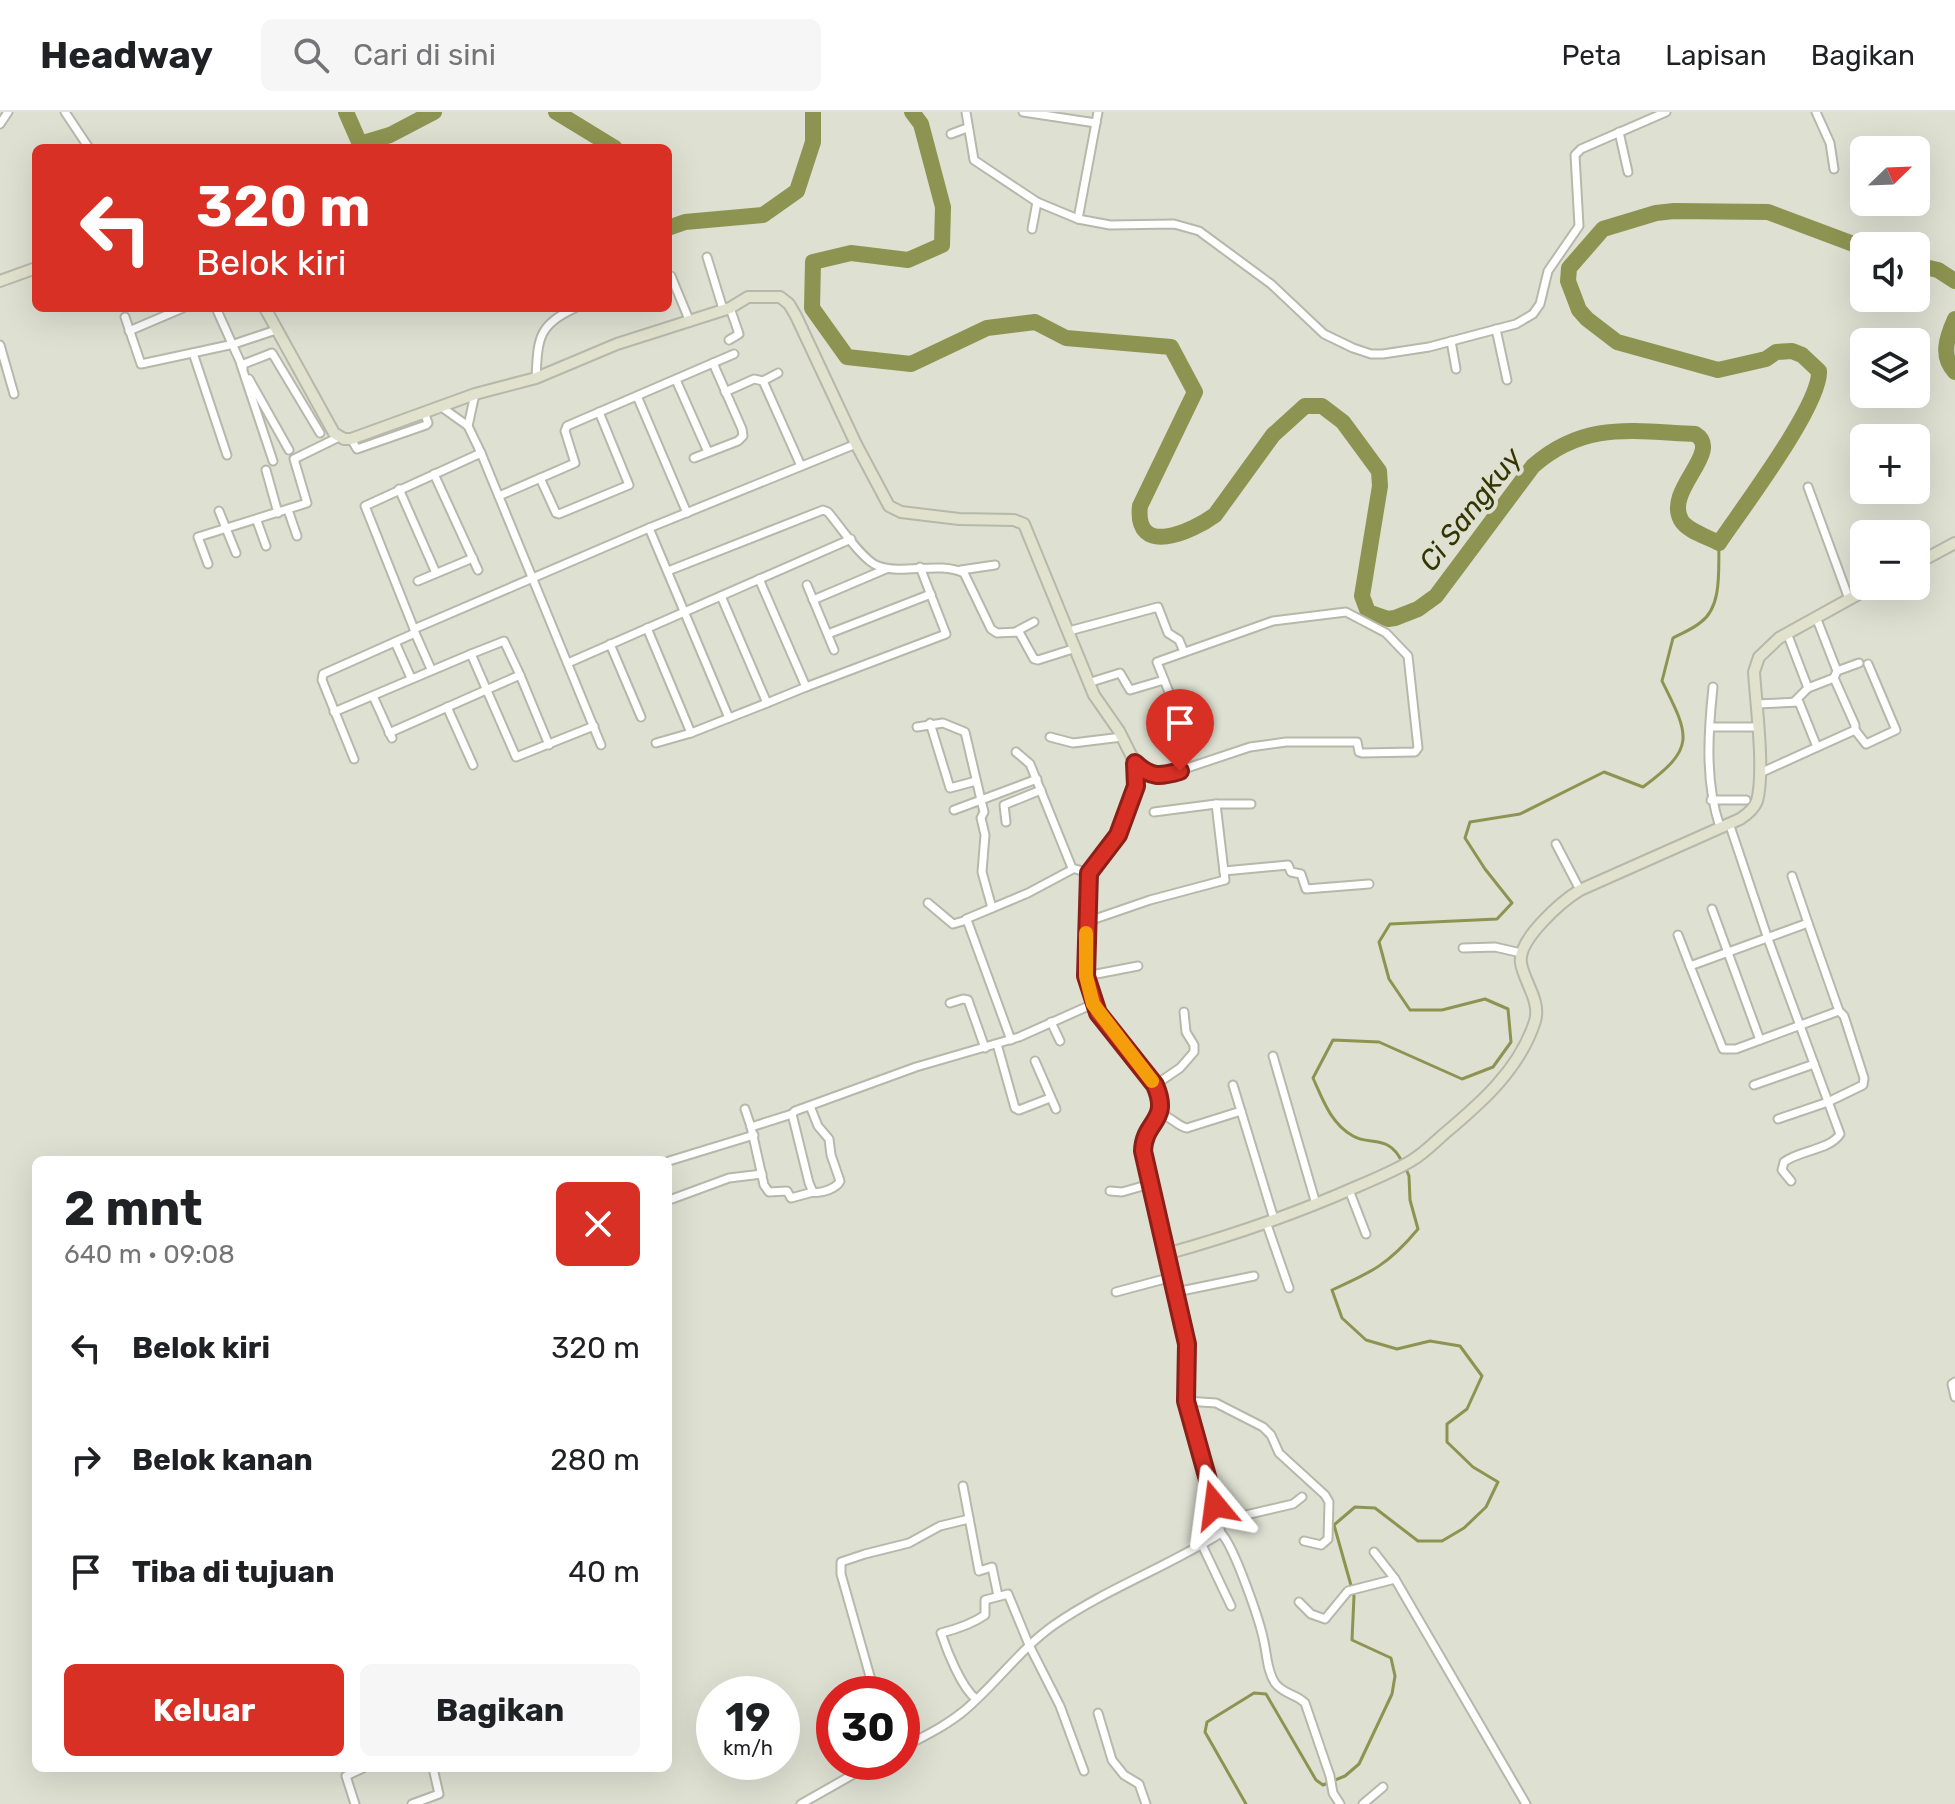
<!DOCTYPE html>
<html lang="id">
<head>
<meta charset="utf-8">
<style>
  :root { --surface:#fff; --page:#f6f6f6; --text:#202124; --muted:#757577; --line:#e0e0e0; --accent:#d93025 }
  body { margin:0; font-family:Rubik,sans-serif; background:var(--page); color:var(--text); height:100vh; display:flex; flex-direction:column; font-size:30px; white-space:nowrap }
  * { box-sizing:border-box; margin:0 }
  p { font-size:26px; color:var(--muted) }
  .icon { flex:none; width:44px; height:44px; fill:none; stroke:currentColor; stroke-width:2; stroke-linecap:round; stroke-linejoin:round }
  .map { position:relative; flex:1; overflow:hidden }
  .drawer { position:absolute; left:32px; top:1044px; width:640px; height:616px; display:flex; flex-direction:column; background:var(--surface); border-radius:12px; box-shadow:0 8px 32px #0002 }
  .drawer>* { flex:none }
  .top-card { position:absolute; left:32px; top:32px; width:640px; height:168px; border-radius:12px; box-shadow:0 8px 32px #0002; background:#d93025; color:#fff; overflow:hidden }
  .needle { width:52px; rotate:67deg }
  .tools { position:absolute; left:1850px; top:24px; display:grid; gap:16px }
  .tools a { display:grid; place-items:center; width:80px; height:80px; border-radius:12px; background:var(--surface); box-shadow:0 8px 32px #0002; font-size:40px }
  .speed { position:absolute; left:696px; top:1564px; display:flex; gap:16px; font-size:40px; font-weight:700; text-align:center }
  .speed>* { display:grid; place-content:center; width:104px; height:104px; border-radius:50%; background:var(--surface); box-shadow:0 8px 32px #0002; line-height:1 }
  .speed small { font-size:20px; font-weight:400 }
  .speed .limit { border:12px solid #d22; background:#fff; color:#111 }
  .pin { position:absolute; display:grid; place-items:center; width:68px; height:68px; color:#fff; margin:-82px -34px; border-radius:50% 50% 50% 0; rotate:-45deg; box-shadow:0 0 8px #0007 }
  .pin .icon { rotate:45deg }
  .me { position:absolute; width:88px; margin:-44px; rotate:344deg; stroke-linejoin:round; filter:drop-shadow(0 0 6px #0008) }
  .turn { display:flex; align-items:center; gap:28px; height:168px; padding:0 32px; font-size:36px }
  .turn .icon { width:104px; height:104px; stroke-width:2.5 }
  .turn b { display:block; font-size:56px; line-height:68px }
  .round { display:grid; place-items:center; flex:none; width:84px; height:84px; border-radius:12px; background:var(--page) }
  .summary { display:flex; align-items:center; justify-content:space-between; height:136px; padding:0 32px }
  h1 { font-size:48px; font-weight:700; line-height:60px }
  .cta { display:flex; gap:16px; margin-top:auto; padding:16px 32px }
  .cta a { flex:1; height:92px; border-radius:12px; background:var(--accent); color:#fff; font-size:32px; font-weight:700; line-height:92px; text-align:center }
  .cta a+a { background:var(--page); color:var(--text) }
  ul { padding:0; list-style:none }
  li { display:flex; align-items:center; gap:24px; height:112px; padding:0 32px }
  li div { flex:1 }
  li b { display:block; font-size:30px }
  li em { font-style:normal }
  header { display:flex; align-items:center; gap:48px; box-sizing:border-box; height:112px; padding:0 40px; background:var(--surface); border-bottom:2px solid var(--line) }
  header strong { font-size:38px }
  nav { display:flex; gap:44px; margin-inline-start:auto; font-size:28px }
  .search { width:560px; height:72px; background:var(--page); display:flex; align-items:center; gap:20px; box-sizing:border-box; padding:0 28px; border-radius:12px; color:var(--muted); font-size:30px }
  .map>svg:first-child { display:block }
</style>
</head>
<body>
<header>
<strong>Headway</strong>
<div class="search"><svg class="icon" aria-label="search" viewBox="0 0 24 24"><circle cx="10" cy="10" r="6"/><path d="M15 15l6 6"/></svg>Cari di sini</div>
<nav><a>Peta</a><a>Lapisan</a><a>Bagikan</a></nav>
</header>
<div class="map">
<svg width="1955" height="1692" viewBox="0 0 1955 1692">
  <rect width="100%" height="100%" fill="#dee0d2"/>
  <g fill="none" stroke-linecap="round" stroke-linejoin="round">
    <g stroke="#8d9451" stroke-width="3">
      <path d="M1402,1050C1389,1022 1370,1034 1353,1024C1331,1012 1323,988 1313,966L1333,928L1379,930L1462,967L1493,955L1511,930L1508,897L1485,887L1442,898H1410L1389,867L1379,830L1390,812L1497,807L1512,791L1485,757L1465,726L1470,710L1520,702L1604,660L1643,675C1696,636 1690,625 1662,569L1673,526C1682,521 1693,517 1701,510C1723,494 1718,455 1719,431"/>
      <path d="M1246,1692L1205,1620L1207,1610L1254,1581L1266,1582L1316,1668L1323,1673L1345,1664L1359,1652L1392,1582L1395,1564L1391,1546L1352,1528L1354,1484L1334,1413L1355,1395L1375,1396L1418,1429H1442L1464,1416L1486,1395L1498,1370L1473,1355L1447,1330V1312L1467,1297L1482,1264L1460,1234L1430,1229L1397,1237L1366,1228L1342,1206L1332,1178C1372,1160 1389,1152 1418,1117L1410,1088L1409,1064L1406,1057"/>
    </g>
    <g stroke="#8d9451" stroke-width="16">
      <path d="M346,0L360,32L390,23L434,0"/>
      <path d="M556,0L615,36"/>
      <path d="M912,0L921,12L943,95L942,133L908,148L851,141L813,150L812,196L847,245L911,252L987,216L1035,210L1066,226L1171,235L1195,280L1140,394C1134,446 1192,420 1215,403L1273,323L1305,294H1322L1343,310L1379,359L1380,374L1362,484L1368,500L1388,507L1395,506L1418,497L1436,484L1533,354C1584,309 1632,319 1695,322C1724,339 1664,378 1681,408C1687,419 1708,425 1719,431C1741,398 1821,293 1819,259L1802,243L1792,239L1776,240L1766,247L1718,258L1617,230L1587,207L1579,198L1568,169L1569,156L1603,117L1656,101L1674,99L1768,100L1864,136"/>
      <path d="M668,116L685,110L763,103L797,79L813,30V0"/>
      <path d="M1916,153L1938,158L1955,169"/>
      <path d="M1955,207C1947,225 1940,244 1955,260"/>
    </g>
    <g stroke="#b6b8aa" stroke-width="11">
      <g id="street">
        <path d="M65,0L89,36"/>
        <path d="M966,0L974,48L1037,90L1078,107L1110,113L1174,112L1199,119L1271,172L1324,222L1353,236L1371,242H1383L1429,235L1516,212L1533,202L1540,192L1548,159L1579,114L1575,43L1581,37L1666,0"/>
        <path d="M1023,0L1096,11"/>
        <path d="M1816,0L1830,31L1834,57"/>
        <path d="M0,12L8,0"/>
        <path d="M1619,20L1628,60"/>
        <path d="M951,22L967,16"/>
        <path d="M1078,107L1098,0"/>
        <path d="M1032,117L1037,90"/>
        <path d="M707,145L723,197"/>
        <path d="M671,164L690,210"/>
        <path d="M216,196L243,256"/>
        <path d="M125,205L141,252L234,232L276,218"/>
        <path d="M1496,217L1507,268"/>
        <path d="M129,219L183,196"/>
        <path d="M729,228L739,222L730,196"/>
        <path d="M1451,229L1456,257"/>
        <path d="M0,233L14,282"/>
        <path d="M193,241L227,343"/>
        <path d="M713,251L734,242"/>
        <path d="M536,266C538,228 537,213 575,196"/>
        <path d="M249,267L289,338"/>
        <path d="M676,268L708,340"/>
        <path d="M763,269L778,261"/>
        <path d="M725,280L754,267L763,269L801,354"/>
        <path d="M637,284L687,401"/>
        <path d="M440,294L468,314L481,341L601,633"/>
        <path d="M468,314L475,282"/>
        <path d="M351,327L357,337L426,313L428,311L424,300"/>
        <path d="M273,349L241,253L272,241L320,321"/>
        <path d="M266,358L278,401"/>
        <path d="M434,362L478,458"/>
        <path d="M540,366L556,401L559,402L629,373L599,300"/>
        <path d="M1808,375L1849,487"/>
        <path d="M399,377L436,461"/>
        <path d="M499,384L575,351L565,319L567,314L713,251L742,317L743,324L738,329L694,346"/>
        <path d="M288,398L297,424"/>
        <path d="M219,399L236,441"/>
        <path d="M257,409L266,434"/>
        <path d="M649,416L729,606"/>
        <path d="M208,452L198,425L307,391L294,347L339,325"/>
        <path d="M961,458L995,453"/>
        <path d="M668,459L823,398L828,400C839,413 863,449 878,454C903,463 939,449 964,461L991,517L997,521L1019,520L1034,547L1038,548L1076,536"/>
        <path d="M418,469L473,446"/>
        <path d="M807,473L834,538"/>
        <path d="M721,484L767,591L806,575L759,467"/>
        <path d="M813,488L886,457"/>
        <path d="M647,516L691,621"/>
        <path d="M414,517L365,394L481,341"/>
        <path d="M1017,519L1034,510"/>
        <path d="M1069,519L1158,495L1168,521L1179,528L1184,540"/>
        <path d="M415,521L431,557"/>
        <path d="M1787,521L1808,576"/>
        <path d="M828,522L931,482"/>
        <path d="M395,530L411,566"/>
        <path d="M610,532L641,605"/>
        <path d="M568,551L851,427"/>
        <path d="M1837,559L1859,551"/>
        <path d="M520,563L549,633"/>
        <path d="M1088,571L1120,561L1130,578L1164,568"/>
        <path d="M806,575L946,522L920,455"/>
        <path d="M1713,575C1708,622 1705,671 1720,715"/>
        <path d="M373,584L392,626"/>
        <path d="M1795,589L1808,576L1834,566L1837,559L1816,505"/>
        <path d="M1756,592L1799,590L1817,635"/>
        <path d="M447,595L473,653"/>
        <path d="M334,600L471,542L516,645L594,614"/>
        <path d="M930,611L950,676L976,669"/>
        <path d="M917,615L943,611L965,620L981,688L1037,667"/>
        <path d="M1711,615H1758"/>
        <path d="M1855,618L1866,632L1896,618L1868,552"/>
        <path d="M389,621L520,563L504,529L471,542"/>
        <path d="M1050,625L1073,631L1122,625"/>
        <path d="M656,631L691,621L767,591"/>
        <path d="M1016,640L1030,652L1072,756L1089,761"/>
        <path d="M354,647L322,568L323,562L415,521L414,517L649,416L856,332"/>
        <path d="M1135,651L1148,662L1163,664L1250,635L1286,630H1357L1359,640L1362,641L1415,640L1418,636L1408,544L1386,521L1346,500L1273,509L1157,550L1184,618L1182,621L1172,625"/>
        <path d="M1760,661L1855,618V613L1834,566"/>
        <path d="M1711,688H1746"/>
        <path d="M1216,692H1251"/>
        <path d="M954,698L981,688L984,700L981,706L985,723L982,760L992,796"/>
        <path d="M1006,710L1004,693L1041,678"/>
        <path d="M1729,711L1768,827L1840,1022C1830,1038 1800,1038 1784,1050L1782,1058L1791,1069"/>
        <path d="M1556,732L1580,778"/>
        <path d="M1224,759L1288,753L1291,760L1301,762L1306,777L1369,772"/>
        <path d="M1792,764L1808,811"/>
        <path d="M928,791L953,812L967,808L1011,928"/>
        <path d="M1712,797L1760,928"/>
        <path d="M966,807L1028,781L1073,757"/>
        <path d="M1086,810L1150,788L1225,768L1216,692L1154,700"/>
        <path d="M1678,823L1690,854"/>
        <path d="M1463,836L1495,835L1521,841"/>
        <path d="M1086,864L1138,854"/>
        <path d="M950,891L963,887L968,888L985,936"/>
        <path d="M1051,910L1060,929"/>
        <path d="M997,932L1015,996L1019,998L1050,986"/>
        <path d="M1273,944L1316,1092"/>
        <path d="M1035,949L1056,997"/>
        <path d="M1155,973L1180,956L1194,940V933L1186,920L1184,900"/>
        <path d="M1233,973L1274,1107"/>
        <path d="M1754,973L1814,952"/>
        <path d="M810,994L818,1014L829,1027L831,1043L840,1069C837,1076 821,1082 813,1080L809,1071L792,1002L795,999L916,955L1019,925L1093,892"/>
        <path d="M745,997L751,1015"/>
        <path d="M792,1002L751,1015L764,1073L769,1080L787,1079L791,1086L813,1080"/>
        <path d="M1160,1002C1172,1005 1177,1014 1187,1016L1241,999"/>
        <path d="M1778,1007L1828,990L1863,973L1864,966L1844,904L1839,899L1836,900L1736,937H1723L1690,854L1808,811L1839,899"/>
        <path d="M669,1049L754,1023"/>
        <path d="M1349,1078L1366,1122"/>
        <path d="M1110,1079L1122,1080L1150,1072"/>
        <path d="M672,1087L729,1066L762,1062"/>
        <path d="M1266,1110L1289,1176"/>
        <path d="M1116,1180L1172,1165"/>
        <path d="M1176,1180L1254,1164"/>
        <path d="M1955,1270L1952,1272L1955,1285"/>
        <path d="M1186,1289L1216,1291L1263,1315L1271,1323L1279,1341L1325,1383L1329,1390L1328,1427L1321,1433L1304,1429"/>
        <path d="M963,1374L979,1459L992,1455L998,1484"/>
        <path d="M1220,1409L1293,1392L1302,1385"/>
        <path d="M1221,1421C1234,1434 1260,1509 1264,1530C1267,1543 1267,1559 1275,1571C1283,1582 1296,1582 1305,1591L1330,1664L1333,1681L1340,1692"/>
        <path d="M1202,1433L1231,1494"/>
        <path d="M1374,1440L1395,1467L1526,1692"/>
        <path d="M1299,1490L1311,1502L1325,1507L1348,1479L1395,1467"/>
        <path d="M875,1582L841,1462V1450L865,1442L909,1431L940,1414L969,1407"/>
        <path d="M976,1587C961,1575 947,1539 941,1521C957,1517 972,1512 985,1503V1488L1008,1482L1029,1533L1060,1594L1084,1659"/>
        <path d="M1098,1601L1112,1648L1124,1663L1139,1672L1146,1692"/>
        <path d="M902,1636C924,1624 946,1614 965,1598C997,1571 1020,1537 1054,1513C1106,1477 1167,1455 1221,1421L1186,1289L1187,1232L1166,1142"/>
        <path d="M355,1692L346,1664L363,1656"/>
        <path d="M412,1692L439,1682L433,1656"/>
        <path d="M801,1692L875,1650"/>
        <path d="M1363,1692L1383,1675"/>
      </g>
    </g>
    <g stroke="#b6b8aa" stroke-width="14">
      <g id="secondary">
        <path d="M0,169L36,156"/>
        <path d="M265,196L334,321L344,327H351L475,282L536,266L617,232L730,196L748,185H780L789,192L796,204L856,332L889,394L901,400L959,407L1014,408L1024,412L1094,583L1119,619L1135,651L1136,674L1118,723L1089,761L1086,864L1098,901L1155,973C1171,1009 1144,1008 1143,1039L1166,1142C1231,1124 1295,1102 1356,1075C1375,1067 1394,1059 1411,1049C1423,1042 1434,1031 1444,1022C1481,991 1520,957 1535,909C1541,889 1524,870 1521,851C1517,828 1562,789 1580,778L1740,707C1748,702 1754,697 1757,689C1765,660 1756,592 1754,560L1759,545L1779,526L1873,474"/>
        <path d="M1916,452L1955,431"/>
      </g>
    </g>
    <use href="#street" stroke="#fff" stroke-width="7"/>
    <use href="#secondary" stroke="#e0e2cd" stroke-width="10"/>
  </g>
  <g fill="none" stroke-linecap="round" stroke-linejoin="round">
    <g stroke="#8d1f18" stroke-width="20">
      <path id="route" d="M1180,659C1160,665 1151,666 1135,651L1136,674L1118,723L1089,761L1086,864L1098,901L1155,973C1171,1010 1144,1008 1143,1039L1187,1232L1186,1289L1215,1393"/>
    </g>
    <use href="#route" stroke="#d93025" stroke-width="14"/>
    <path stroke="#f59e0b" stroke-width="14" d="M1086,821V864L1093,892L1152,969"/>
  </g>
  <g text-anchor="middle" stroke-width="8" stroke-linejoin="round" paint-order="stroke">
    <g font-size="28" font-style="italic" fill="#333600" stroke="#dee0d2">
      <text transform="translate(1470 397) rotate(-52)" y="10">Ci Sangkuy</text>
    </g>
  </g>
</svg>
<div class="tools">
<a><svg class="needle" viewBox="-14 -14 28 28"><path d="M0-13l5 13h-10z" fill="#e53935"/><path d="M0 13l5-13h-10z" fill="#757577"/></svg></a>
<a><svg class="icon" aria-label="sound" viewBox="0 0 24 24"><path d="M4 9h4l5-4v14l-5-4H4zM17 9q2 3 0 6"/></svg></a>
<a><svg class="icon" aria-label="layers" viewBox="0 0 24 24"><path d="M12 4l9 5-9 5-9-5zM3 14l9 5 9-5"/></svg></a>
<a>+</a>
<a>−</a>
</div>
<div class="speed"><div>19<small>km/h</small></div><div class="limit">30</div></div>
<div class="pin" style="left:1180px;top:659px;background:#d93025"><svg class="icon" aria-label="arrive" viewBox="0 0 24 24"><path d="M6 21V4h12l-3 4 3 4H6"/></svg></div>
<svg class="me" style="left:1215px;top:1393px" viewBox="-20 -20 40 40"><path d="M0-17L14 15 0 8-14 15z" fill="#d93025" stroke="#fff" stroke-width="4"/></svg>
<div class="top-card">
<div class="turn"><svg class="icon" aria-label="left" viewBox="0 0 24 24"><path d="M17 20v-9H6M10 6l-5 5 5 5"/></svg><div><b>320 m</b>Belok kiri</div></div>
</div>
<section class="drawer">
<div class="summary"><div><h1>2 mnt</h1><p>640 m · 09:08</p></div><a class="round" style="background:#d93025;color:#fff"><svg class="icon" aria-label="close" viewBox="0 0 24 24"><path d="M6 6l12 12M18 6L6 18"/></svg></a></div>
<ul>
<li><svg class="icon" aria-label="left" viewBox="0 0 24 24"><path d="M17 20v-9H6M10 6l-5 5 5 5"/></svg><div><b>Belok kiri</b></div><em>320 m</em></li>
<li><svg class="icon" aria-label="right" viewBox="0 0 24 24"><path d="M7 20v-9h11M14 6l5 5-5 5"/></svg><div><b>Belok kanan</b></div><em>280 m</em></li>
<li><svg class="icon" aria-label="arrive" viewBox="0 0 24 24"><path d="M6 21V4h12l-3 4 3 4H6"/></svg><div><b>Tiba di tujuan</b></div><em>40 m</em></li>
</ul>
<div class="cta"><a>Keluar</a><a>Bagikan</a></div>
</section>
</div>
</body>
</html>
